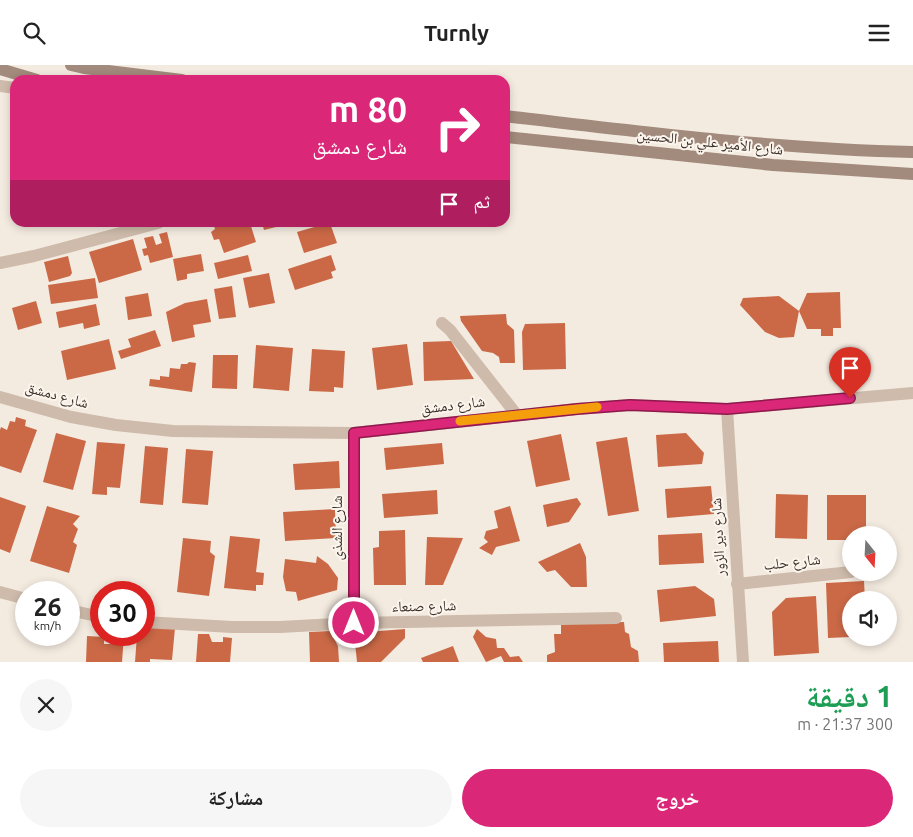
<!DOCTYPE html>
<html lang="ar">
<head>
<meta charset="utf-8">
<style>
  :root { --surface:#fff; --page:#f6f6f6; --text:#222; --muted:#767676; --accent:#db2777 }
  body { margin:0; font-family:Ubuntu,"Noto Naskh Arabic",sans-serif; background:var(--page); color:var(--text); direction:rtl; height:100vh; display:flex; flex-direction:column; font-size:19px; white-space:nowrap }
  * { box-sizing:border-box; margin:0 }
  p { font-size:16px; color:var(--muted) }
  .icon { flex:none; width:28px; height:28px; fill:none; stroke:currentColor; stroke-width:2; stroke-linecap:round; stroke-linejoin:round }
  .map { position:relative; height:597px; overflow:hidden; direction:ltr }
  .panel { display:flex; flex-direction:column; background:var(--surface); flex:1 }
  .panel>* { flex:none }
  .guide { position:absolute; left:10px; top:10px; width:500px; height:152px; border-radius:15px; box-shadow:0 2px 8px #0003; direction:rtl; background:#db2777; color:#fff; overflow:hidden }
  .needle { width:32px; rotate:162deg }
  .buttons { position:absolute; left:842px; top:461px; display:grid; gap:10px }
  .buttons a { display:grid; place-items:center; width:55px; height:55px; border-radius:50%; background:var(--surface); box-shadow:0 2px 8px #0003; font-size:25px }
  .speed { position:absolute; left:15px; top:516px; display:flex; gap:10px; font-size:25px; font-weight:700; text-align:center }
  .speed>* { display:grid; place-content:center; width:65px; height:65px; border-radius:50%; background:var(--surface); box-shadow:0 2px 8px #0003; line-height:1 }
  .speed small { font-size:12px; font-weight:400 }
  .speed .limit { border:8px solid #d22; background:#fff; color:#111 }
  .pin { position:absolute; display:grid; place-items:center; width:42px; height:42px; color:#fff; margin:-51px -21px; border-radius:50% 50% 50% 0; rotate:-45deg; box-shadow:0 0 5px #0007 }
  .pin .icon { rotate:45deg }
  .me { position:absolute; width:55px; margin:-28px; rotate:0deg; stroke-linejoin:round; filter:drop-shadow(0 0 4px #0008) }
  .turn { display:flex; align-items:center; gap:18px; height:105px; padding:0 20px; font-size:22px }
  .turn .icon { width:65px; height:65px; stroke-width:2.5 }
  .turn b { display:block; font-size:35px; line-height:42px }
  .then { display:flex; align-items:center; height:48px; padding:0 20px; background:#0003; gap:10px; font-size:19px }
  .round { display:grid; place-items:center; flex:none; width:52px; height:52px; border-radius:26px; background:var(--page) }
  .head { display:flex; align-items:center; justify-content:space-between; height:85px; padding:0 20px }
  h1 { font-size:30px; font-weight:700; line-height:38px; color:#1e9e55 }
  .action { display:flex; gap:10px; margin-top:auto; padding:10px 20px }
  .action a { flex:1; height:58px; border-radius:30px; background:var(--accent); color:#fff; font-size:20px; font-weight:700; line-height:58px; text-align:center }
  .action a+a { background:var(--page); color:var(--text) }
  header { display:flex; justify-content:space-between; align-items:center; height:65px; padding:0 20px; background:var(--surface); font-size:22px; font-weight:700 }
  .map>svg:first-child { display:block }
</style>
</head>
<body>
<header><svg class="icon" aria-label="menu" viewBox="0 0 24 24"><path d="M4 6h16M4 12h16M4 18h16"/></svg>Turnly<svg class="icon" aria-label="search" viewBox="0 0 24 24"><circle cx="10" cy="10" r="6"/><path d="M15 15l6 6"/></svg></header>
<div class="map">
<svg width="913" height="597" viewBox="0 0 913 597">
  <rect width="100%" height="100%" fill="#f4ebe0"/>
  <g fill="#cb6947">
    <path d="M213,158H250L256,177L224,188L219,174L214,175L211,167L215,164Z"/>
    <path d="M262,158H292L264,165Z"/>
    <path d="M328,158H330L337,178L304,188L297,167Z"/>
    <path d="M167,167L173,192L150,198L148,190L144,191L142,184L147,183L144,173L153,171L156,180L162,178L159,169Z"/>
    <path d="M133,174L142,205L99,218L89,187Z"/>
    <path d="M201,189L204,206L187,209V214L177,216L173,194Z"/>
    <path d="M248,190L252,206L218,214L214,198Z"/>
    <path d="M331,190L336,205L331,207L333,213L295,225L288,204Z"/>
    <path d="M68,191L72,208L70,211L49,217L44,197Z"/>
    <path d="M269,208L275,238L249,243L243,213Z"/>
    <path d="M95,213L98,233L51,239L48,220Z"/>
    <path d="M232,221L236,252L219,254L214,224Z"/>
    <path d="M840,227L841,263H833V271H821V264H807L799,246L794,272L779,273L765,267L740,240L743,233L779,231L799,246L807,228Z"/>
    <path d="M148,228L152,251L128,255L125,232Z"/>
    <path d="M207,234L211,257L193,260L195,272L172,277L166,247L185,238Z"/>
    <path d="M36,236L42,258L18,265L12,243Z"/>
    <path d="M96,239L100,260L84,264L83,258L59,263L56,247Z"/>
    <path d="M506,249L507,259L514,265L515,298H500L499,292L493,288L482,286L461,256L460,251Z"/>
    <path d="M565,258L566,304L523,305L522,267L525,259Z"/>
    <path d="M155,265L161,281L121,294L118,286L131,282L128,274Z"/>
    <path d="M109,274L116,304L67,315L61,286Z"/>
    <path d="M451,276L474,314L424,316L423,277Z"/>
    <path d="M407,279L413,320L377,325L372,283Z"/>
    <path d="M256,280L293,283L289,326L253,323Z"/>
    <path d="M312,284L345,286L343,323L334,322V327L309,326Z"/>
    <path d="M213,290H238L237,324L212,323Z"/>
    <path d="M189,297L196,298L192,327L149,321L150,314L160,315V311L169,312L170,303L180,304L181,299H187Z"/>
    <path d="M16,352L26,355L25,361L37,365L21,408L0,401V365L1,362L7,365L10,356L15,357Z"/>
    <path d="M56,368L86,376L73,425L43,417Z"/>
    <path d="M686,368L704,388L702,399L658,402L656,370Z"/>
    <path d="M561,369L570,415L536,422L527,376Z"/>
    <path d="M627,372L639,446L608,451L596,377Z"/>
    <path d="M97,377L125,379L120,423L107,422V430L92,429Z"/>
    <path d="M442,378L444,399L386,405L384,383Z"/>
    <path d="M145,381L168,383L163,440L140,438Z"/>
    <path d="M186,384L213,386L208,440L182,438Z"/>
    <path d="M339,396L340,423L295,425L293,399Z"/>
    <path d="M711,421L714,449L667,453L665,424Z"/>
    <path d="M437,425L438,449L384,453L382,429Z"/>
    <path d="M776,429L808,430L807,474L775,473Z"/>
    <path d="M827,430H866V470H851V475H827Z"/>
    <path d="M0,432L26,441L10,488L0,484Z"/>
    <path d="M577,433L581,439L569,457L547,462L543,440Z"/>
    <path d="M47,441L80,451L73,459L78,464L73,477L77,480L69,508L30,496Z"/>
    <path d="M510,441L520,476L496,482L492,490L479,483L488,477L484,473L486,466L498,463L494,446Z"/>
    <path d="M335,444L336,473L285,476L283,447Z"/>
    <path d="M405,465L406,520H374L373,483L379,482V466Z"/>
    <path d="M702,468L704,498L659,500L658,470Z"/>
    <path d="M230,471L260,474L256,507L264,508L263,520H256V526L224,523Z"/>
    <path d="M427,472L463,473L443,520H425Z"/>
    <path d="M183,473L211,476L210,487L215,491L209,531L177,527Z"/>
    <path d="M580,478L586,492L587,522H571L555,505L547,507L538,497Z"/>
    <path d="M317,491L328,499L338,513L337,525L298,536L296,527L286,526L283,512L285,494L316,498Z"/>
    <path d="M864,516L865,535H851V572L828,573L826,518Z"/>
    <path d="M695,521L714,534L716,551L660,557L657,525Z"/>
    <path d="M816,531L819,588L774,591L772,547L786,533Z"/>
    <path d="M624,557L625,567L629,569L631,582L638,586L639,597H547V590L555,587L554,569H561V559Z"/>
    <path d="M144,561L175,563L172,595L150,594V597H135L137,570H144Z"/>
    <path d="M405,564V573L381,597H357L354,568Z"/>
    <path d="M477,564L486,572L496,574L497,583H504L510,592L519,591L523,597H504L501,591L486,597L473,572Z"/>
    <path d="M330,566L338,581L339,597H310L309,567Z"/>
    <path d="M198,569H209L212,577H223V572L232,573L230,597H196Z"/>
    <path d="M111,570H124L122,597H86L87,571L104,572V579H111Z"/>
    <path d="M718,576L719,597H664L663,578Z"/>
    <path d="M453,581L459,597H423L421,593Z"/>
  </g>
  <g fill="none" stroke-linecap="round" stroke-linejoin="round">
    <g stroke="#cebbab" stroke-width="12">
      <path d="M0,198L34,191L158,158"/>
      <path d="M442,258L450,265L516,349"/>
      <path d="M0,332L71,352L116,360L173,366L354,368L577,344L630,340L727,344L913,328"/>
      <path d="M727,344L743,597"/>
      <path d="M354,368V558"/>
      <path d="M737,519L851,507"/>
      <path d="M0,527L26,534"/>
      <path d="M69,545L101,552"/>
      <path d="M144,557L232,562H280L354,558L616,553"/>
    </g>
    <path stroke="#cebbab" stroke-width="12" d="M0,21L15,23"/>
    <g stroke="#a28a7c" stroke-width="12">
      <path d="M71,0L84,3L182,15"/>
      <path d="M0,4L37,15"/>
      <path d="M505,51C640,67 777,84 913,87"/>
      <path d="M505,72L773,100L913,109"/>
    </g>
  </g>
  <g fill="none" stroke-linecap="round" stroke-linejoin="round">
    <g stroke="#8e194d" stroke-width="12">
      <path id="route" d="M354,558V368L577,344L630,340L727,344L850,333"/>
    </g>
    <use href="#route" stroke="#db2777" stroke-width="9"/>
    <path stroke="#f59e0b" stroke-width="9" d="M460,356L597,342"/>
  </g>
  <g text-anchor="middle" stroke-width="4" stroke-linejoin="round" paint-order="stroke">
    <g font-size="15" fill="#3b302a" stroke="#fbf5ed">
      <text transform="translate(710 77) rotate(6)" y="5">شارع الأمير علي بن الحسين</text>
      <text transform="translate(57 330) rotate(15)" y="5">شارع دمشق</text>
      <text transform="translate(453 340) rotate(-7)" y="5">شارع دمشق</text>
      <text transform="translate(337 463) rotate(-90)" y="5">شارع الشذى</text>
      <text transform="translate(718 472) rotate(-93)" y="5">شارع دير الزور</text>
      <text transform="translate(792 497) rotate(-6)" y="5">شارع حلب</text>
      <text transform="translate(424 541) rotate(-1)" y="5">شارع صنعاء</text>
    </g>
  </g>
</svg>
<div class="buttons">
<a><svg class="needle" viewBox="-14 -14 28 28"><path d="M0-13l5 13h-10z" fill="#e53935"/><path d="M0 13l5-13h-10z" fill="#767676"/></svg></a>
<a><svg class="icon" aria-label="sound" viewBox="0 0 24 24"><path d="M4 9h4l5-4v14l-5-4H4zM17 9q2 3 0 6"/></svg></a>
</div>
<div class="speed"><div>26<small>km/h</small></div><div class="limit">30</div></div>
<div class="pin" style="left:850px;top:333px;background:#d93025"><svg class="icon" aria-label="arrive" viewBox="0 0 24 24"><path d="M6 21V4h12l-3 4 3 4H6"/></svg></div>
<svg class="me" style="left:354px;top:558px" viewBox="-20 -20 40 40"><circle r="17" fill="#db2777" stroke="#fff" stroke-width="3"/><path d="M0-11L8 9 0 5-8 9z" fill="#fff"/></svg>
<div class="guide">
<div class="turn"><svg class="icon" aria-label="right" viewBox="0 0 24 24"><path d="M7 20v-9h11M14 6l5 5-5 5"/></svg><div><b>80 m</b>شارع دمشق</div></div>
<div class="then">ثم<svg class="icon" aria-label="arrive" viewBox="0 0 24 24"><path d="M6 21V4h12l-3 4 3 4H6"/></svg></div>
</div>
</div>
<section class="panel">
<div class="head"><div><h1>1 دقيقة</h1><p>300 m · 21:37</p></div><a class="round"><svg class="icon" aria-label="close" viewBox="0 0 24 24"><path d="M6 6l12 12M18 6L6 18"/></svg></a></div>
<div class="action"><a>خروج</a><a>مشاركة</a></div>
</section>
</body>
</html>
